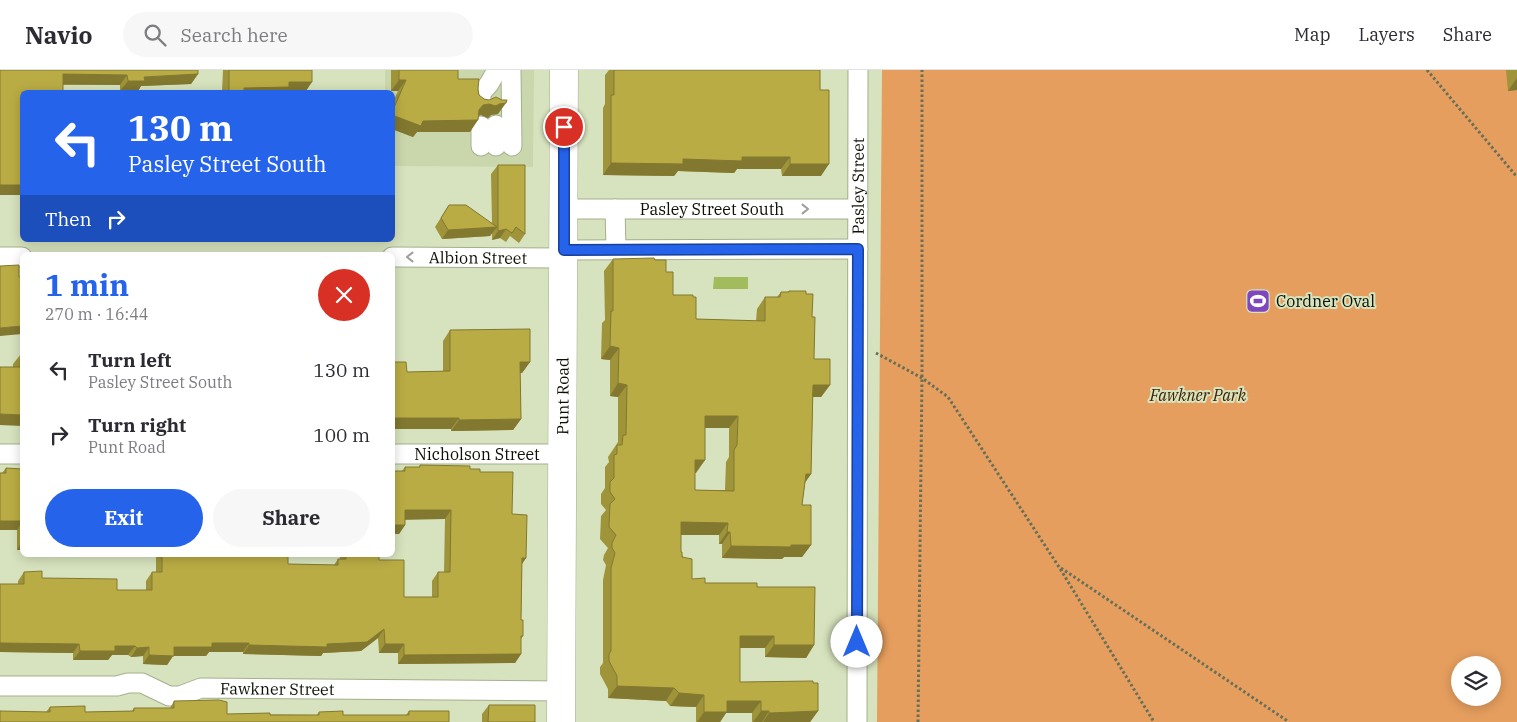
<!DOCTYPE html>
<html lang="en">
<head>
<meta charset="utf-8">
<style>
  :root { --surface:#fff; --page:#f7f7f7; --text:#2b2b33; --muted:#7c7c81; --line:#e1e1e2; --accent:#2563eb }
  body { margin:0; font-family:"IBM Plex Serif",serif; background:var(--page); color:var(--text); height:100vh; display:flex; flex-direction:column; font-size:19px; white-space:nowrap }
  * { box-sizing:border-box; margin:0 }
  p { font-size:16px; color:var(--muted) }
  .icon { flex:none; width:28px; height:28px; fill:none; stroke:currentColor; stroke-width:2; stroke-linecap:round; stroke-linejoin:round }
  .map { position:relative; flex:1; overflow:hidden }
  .drawer { position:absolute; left:20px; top:182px; width:375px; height:305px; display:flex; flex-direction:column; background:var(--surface); border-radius:8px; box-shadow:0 2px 12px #0003 }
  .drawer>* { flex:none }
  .banner { position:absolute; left:20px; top:20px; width:375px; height:152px; border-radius:8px; box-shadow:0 2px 12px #0003; background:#2563eb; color:#fff; overflow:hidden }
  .tools { position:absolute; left:1451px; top:586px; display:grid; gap:10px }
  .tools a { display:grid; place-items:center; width:50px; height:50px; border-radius:50%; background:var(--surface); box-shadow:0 2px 12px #0003; font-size:25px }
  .pin { position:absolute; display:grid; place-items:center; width:42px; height:42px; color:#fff; margin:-21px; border:2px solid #fff; border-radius:50%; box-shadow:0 1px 5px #0007 }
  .me { position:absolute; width:55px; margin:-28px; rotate:0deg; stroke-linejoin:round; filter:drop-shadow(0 0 4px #0008) }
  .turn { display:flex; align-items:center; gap:18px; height:105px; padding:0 25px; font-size:22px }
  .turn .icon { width:65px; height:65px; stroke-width:2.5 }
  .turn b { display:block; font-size:35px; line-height:42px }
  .then { display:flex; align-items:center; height:48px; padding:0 25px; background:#0003; gap:10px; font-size:19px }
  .round { display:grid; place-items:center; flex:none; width:52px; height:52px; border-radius:26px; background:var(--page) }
  .head { display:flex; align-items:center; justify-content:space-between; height:85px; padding:0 25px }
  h1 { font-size:30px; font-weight:800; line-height:38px; color:var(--accent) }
  .action { display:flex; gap:10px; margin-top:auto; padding:10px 25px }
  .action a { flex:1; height:58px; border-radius:30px; background:var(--accent); color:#fff; font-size:20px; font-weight:800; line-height:58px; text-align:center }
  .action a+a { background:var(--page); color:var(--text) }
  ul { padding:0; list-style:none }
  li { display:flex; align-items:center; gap:15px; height:65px; padding:0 25px }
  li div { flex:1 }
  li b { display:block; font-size:19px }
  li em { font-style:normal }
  header { display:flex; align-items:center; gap:30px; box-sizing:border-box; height:70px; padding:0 25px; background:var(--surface); border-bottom:1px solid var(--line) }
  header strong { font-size:24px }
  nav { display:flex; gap:28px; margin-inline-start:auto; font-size:18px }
  .search { width:350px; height:45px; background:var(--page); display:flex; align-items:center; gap:12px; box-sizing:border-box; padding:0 18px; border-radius:28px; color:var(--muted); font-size:19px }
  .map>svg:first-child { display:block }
</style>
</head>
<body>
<header>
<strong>Navio</strong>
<div class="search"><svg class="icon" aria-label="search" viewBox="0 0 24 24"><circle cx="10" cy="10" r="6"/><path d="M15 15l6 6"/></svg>Search here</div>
<nav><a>Map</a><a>Layers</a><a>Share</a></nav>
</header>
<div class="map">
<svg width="1517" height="652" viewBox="0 0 1517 652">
  <rect width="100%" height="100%" fill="#d7e3be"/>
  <path fill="#cad7ac" d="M385,0H534L533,97L393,96L392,22H385Z"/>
  <path fill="#e59e5e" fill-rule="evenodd" d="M882,0H1517V652H877ZM1460,595H1492V628H1460Z"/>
  <path fill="#a2bc5d" d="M714,207H748V219H713Z"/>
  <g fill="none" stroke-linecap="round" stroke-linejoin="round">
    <g stroke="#a4af8c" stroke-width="21">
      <g id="minor">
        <path d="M511,0L512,76"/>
        <path d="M481,30V23L489,14L497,0"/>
        <path d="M496,55V76"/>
        <path d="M481,56V76"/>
        <path id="s1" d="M564,139H858"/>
        <path d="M615,139L616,179"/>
        <path d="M564,180L858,179"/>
        <path d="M0,187H22"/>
        <path id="s2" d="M392,187L563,188"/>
        <path d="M0,384H22"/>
        <path id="s3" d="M392,384H563"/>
        <path id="s4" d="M0,616H117L128,613H142L169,626H180L201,618L561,621"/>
        <path id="s5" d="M857,652L858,0"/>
      </g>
    </g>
    <g stroke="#a4af8c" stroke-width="29">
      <g id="highway">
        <path id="s6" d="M561,652L564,0"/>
      </g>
    </g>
    <g stroke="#686f58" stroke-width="3" stroke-dasharray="2.5 2.5" stroke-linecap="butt">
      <path d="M1427,0L1517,107"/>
      <path d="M876,283L922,308L948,327L1059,497L1154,652"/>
      <path d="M1061,498L1289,652"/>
      <path d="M918,652L922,308V0"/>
    </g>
    <use href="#minor" stroke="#fff" stroke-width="19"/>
    <use href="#highway" stroke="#fff" stroke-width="28"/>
  </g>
  <g fill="#a0943a" fill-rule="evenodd">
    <path d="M0,0L198,4L191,14L141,16L138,21H120V15H63L22,22Z"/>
    <path d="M223,0H312L306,21H286L285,22H222Z"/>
    <path d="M391,0H458V9L478,19L479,25L498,44L491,45L488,48L481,45L478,46L470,62H417L413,67L392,59V34L398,21H391Z"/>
    <path d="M609,0H820L821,106H782L781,99H737L734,103L678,101L674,106L603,105V38L605,34V5Z"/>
    <path d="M1506,0H1517V20L1508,21Z"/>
    <path d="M498,95L525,164L519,173L510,166L506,172L500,168L492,170V163L490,166L442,169L435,157L449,135L492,153L491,104Z"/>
    <path d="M613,189L655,190L666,202L673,225L693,227L696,249L756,251L757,239L765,227H777L781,222H787L789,221L806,224L812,247L814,289L830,315L821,327H813L811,404L805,413L802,435L811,475L802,487H784L782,489L722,488V474H719V465H681V482L692,509L705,513L757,517L814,575L806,588L765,587V578H740V612L818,641L810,652H752V643H726L720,652H696V637L670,636L666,631L608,628V619L600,604V597L603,593V510L606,495L603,490L604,485L608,478L600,469L601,446L606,440L601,434V424L605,418V397L609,392L608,387L618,372V327L610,326V290L601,289L602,253L605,250L604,201ZM705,358H729V387L726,392L725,420H695V403L705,390Z"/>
    <path d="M450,260L530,292L522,303H520L521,349L513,360L451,361V359L407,302L443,301V271Z"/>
    <path d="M21,284L22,356L13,297V294Z"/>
    <path d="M420,395L470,399L480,402L512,444L526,488L522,493L521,550L523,566L521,569V584L515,593L398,594V583H379L378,568L361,581L323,583L321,586L243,584V582H209L206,586H173L167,595L143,594V586L131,587L128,585H112L108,590H73V583L0,582V514H18V511L24,502L42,508L117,520H146V511L152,502H156V485H288V494L334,495L338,489H340V485H379V490L404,527H432V511L438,502H444L445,449H405V455L399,464L402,401L405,397H419Z"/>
    <path d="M6,398L22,402V480H17V460H0V403H2Z"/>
    <path d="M174,631L227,644L317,645L319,642L343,645H406L409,641L449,652L46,642L50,637L85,642L132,641L134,638H170Z"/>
    <path d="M489,635L535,652H482V644Z"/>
  </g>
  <g fill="#827830">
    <path d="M63,4L127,5L120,15L56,14Z"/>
    <path d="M198,4L191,14L141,16L138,21H120L128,11L144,7Z"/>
    <path d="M1517,8V20L1508,21Z"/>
    <path d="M399,10H406L398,21H391Z"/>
    <path d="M289,12H312L306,21H286L285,22H227L229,21L244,18Z"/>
    <path d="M506,33L498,44L491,45L488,48L481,45L475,47L478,50L470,62H417L413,67L392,59V45L423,51L479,40L483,35L489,34Z"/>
    <path d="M742,87H790L781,99H737L734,103L678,101L674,106L603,105L611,93L683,89Z"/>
    <path d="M790,94H829L821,106H782Z"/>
    <rect x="0" y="115" width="22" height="10"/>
    <path d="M497,157L490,166L442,169L448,160Z"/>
    <path d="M506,159L500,168L492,170L498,161Z"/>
    <path d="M315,170H338L336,171L314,172Z"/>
    <path d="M22,256V264L0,266V258Z"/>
    <path d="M610,276L619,278L610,290L601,289Z"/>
    <path d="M520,292H530L522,303H512Z"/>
    <path d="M618,313L627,315L618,327L610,326Z"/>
    <path d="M813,315H830L821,327H805Z"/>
    <path d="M0,344L22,345V356L0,355Z"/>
    <path d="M705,346H738L729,358H696Z"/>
    <path d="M392,348H459L451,359H392Z"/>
    <path d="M521,349L513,360L451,361L459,350Z"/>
    <path d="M695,390H705L696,403H687Z"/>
    <path d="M806,404H811L802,416Z"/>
    <path d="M405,440H451L445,449L399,450Z"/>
    <path d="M0,451H22V452L17,460H0Z"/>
    <path d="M681,452L728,453L719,465H673Z"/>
    <path d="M392,455H405L399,464H392Z"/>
    <path d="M727,462H730L722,474H719Z"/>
    <path d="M22,472V480H17Z"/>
    <path d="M791,475H811L802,487H784L782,489L722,488L731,476Z"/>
    <path d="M522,488H526L520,497Z"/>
    <path d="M384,559L378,568L361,581L323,583L321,586L243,584L249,575L327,574Z"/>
    <path d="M740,566H774L765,578H732Z"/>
    <path d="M0,573L79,574L73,583L0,582Z"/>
    <path d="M212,573H249L243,582H209L206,586H173L167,595L143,594L149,585L174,577Z"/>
    <path d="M385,574H404L398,583H379Z"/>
    <path d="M774,575H814L806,588L765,587Z"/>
    <path d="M115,576H135L128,585H112L108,590H73L80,581Z"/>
    <path d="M149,577L143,586L131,587L137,578Z"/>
    <path d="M521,584L515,593L398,594L404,585Z"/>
    <path d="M617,616L674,618L666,631L608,628Z"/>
    <path d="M679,623L704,625L696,637L670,636Z"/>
    <path d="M727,631H761L752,643H726L720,652H697L704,642Z"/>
    <path d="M761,641H769L762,652H753Z"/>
    <path d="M818,641L810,652H763L769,643Z"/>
  </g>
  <g fill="#baac44" stroke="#827830" fill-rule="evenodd">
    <path d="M0,0H198V4L144,7L145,11H128L127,5L63,4V22H22V115H0Z"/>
    <path d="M229,0H312V12H289V17L244,18V21H229Z"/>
    <path d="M399,0H458V9H479L478,19L479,25L484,29L489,30L496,27L502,30H507L506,33L499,34L496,36L489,34L483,35L479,40L478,50L423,51L421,56L392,45V42L406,10H399Z"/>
    <path d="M614,0H820V20H829V94H790V87H742V91L683,89V94L611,93V25H614Z"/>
    <path d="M498,95H525V164L516,157L512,163L506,159L498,161Z"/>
    <path d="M449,135H466L497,157L448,160L441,148Z"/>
    <path d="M654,188L655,190H666V202H673V225H693V227H696V249L765,251V227H780L781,222H789V221H806V224H813L812,247H815L814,289H830V315H813L811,404H806L802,435H811V475H791V477L731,476L730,462H727L728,453L681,452V482H682V487L692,489V509L705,508V513H757V517H815L814,575H774V566H740V612L813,611V613H818V641L769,643V641H761V631H727V642H704V625L679,623L674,618L617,616V606L609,591V584L611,581V498L615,483L612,478V473L616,465L609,457L610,434L615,429L610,422V412L614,408V385L617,384V375H622L623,365H626L627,315L618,313L619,278L610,276L611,241H613V189ZM705,346H738L737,375L734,380V421L695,420V390H705Z"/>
    <path d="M19,195V207H22V256L0,258V196Z"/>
    <path d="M530,259V292H520L521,349L459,350V348H392V292H406L407,302L450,301V260Z"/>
    <path d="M21,284H22V345L0,344V297H20Z"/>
    <path d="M420,395L470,396V399H480V402H513L512,444L527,445L526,488H522L521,550H523V566H521V584L404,585V574H385L384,559L367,572L327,574V577L249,575V573H212V577H174V586L149,585V577L137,578L135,576H115V581H80L79,574L0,573V514H24V502L42,501V508L117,509V520H152V502H162V485H288V494L338,495V489H346V485H379V490H404V527H438V502H450L451,440H405V455H392V401H405V397H420Z"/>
    <path d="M6,398L22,399V451H0V403H6Z"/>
    <path d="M219,630L227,632V644L270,643V645H319V642L343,641V645H409V641H449V652H0V641L50,642V637L85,636V642L134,641V638H174V631Z"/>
    <path d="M489,635H535V652H488Z"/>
  </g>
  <defs><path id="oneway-chevron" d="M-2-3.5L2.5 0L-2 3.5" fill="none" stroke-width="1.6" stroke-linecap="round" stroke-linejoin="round" transform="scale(1.25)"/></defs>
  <g stroke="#9e9f9b">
    <use href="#oneway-chevron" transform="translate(805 139)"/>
    <use href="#oneway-chevron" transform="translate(410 187) rotate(-180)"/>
  </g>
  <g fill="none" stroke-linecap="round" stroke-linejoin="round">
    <g stroke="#184099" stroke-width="12">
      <path id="route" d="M564,57V180L858,179L857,572"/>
    </g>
    <use href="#route" stroke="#2563eb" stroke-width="9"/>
  </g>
  <defs>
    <g id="stadium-square" transform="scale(1.25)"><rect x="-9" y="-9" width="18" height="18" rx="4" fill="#7e47be" stroke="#d7e3be"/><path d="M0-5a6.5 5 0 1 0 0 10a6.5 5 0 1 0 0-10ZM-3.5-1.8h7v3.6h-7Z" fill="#fff"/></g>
  </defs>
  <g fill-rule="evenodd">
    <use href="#stadium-square" x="1258" y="231"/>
  </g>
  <g text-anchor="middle" stroke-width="4" stroke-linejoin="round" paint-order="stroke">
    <g font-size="16" fill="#0c1004" stroke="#d7e3be">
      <text dy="6" stroke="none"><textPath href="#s5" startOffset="536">Pasley Street</textPath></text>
      <text dy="6" stroke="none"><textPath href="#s1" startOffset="148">Pasley Street South</textPath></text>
      <text dy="6" stroke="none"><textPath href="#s2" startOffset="86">Albion Street</textPath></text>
      <text dy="6" stroke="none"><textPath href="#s6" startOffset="326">Punt Road</textPath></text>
      <text dy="6" stroke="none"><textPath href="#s3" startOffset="85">Nicholson Street</textPath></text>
      <text dy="6" stroke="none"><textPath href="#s4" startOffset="282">Fawkner Street</textPath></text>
    </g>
    <g font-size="16" fill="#0c1004" stroke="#d7e3be" text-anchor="start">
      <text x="1276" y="237">Cordner Oval</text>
    </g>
    <g font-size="16" font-style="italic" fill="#402203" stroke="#d7e3be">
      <text x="1198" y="331">Fawkner Park</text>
    </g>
  </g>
</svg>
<div class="tools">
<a><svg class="icon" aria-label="layers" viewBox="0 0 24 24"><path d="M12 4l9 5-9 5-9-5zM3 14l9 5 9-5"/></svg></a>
</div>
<div class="pin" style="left:564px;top:57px;background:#d93025"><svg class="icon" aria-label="arrive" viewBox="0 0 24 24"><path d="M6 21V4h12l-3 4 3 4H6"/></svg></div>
<svg class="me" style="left:857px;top:572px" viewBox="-20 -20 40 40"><circle r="19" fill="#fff"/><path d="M0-13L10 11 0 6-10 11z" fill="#2563eb"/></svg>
<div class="banner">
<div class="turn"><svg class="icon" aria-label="left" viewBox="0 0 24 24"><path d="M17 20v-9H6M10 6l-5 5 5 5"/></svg><div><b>130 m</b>Pasley Street South</div></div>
<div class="then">Then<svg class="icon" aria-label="right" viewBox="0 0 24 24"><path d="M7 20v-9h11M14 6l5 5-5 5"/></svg></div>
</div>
<section class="drawer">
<div class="head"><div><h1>1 min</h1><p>270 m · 16:44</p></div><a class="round" style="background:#d93025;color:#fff"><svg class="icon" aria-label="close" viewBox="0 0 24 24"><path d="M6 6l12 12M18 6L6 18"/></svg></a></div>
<ul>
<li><svg class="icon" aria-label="left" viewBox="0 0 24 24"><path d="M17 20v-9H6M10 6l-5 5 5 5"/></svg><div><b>Turn left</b><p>Pasley Street South</p></div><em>130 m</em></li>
<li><svg class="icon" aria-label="right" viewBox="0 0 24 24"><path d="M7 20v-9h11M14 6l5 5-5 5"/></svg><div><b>Turn right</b><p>Punt Road</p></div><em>100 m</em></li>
</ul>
<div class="action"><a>Exit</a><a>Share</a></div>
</section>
</div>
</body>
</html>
